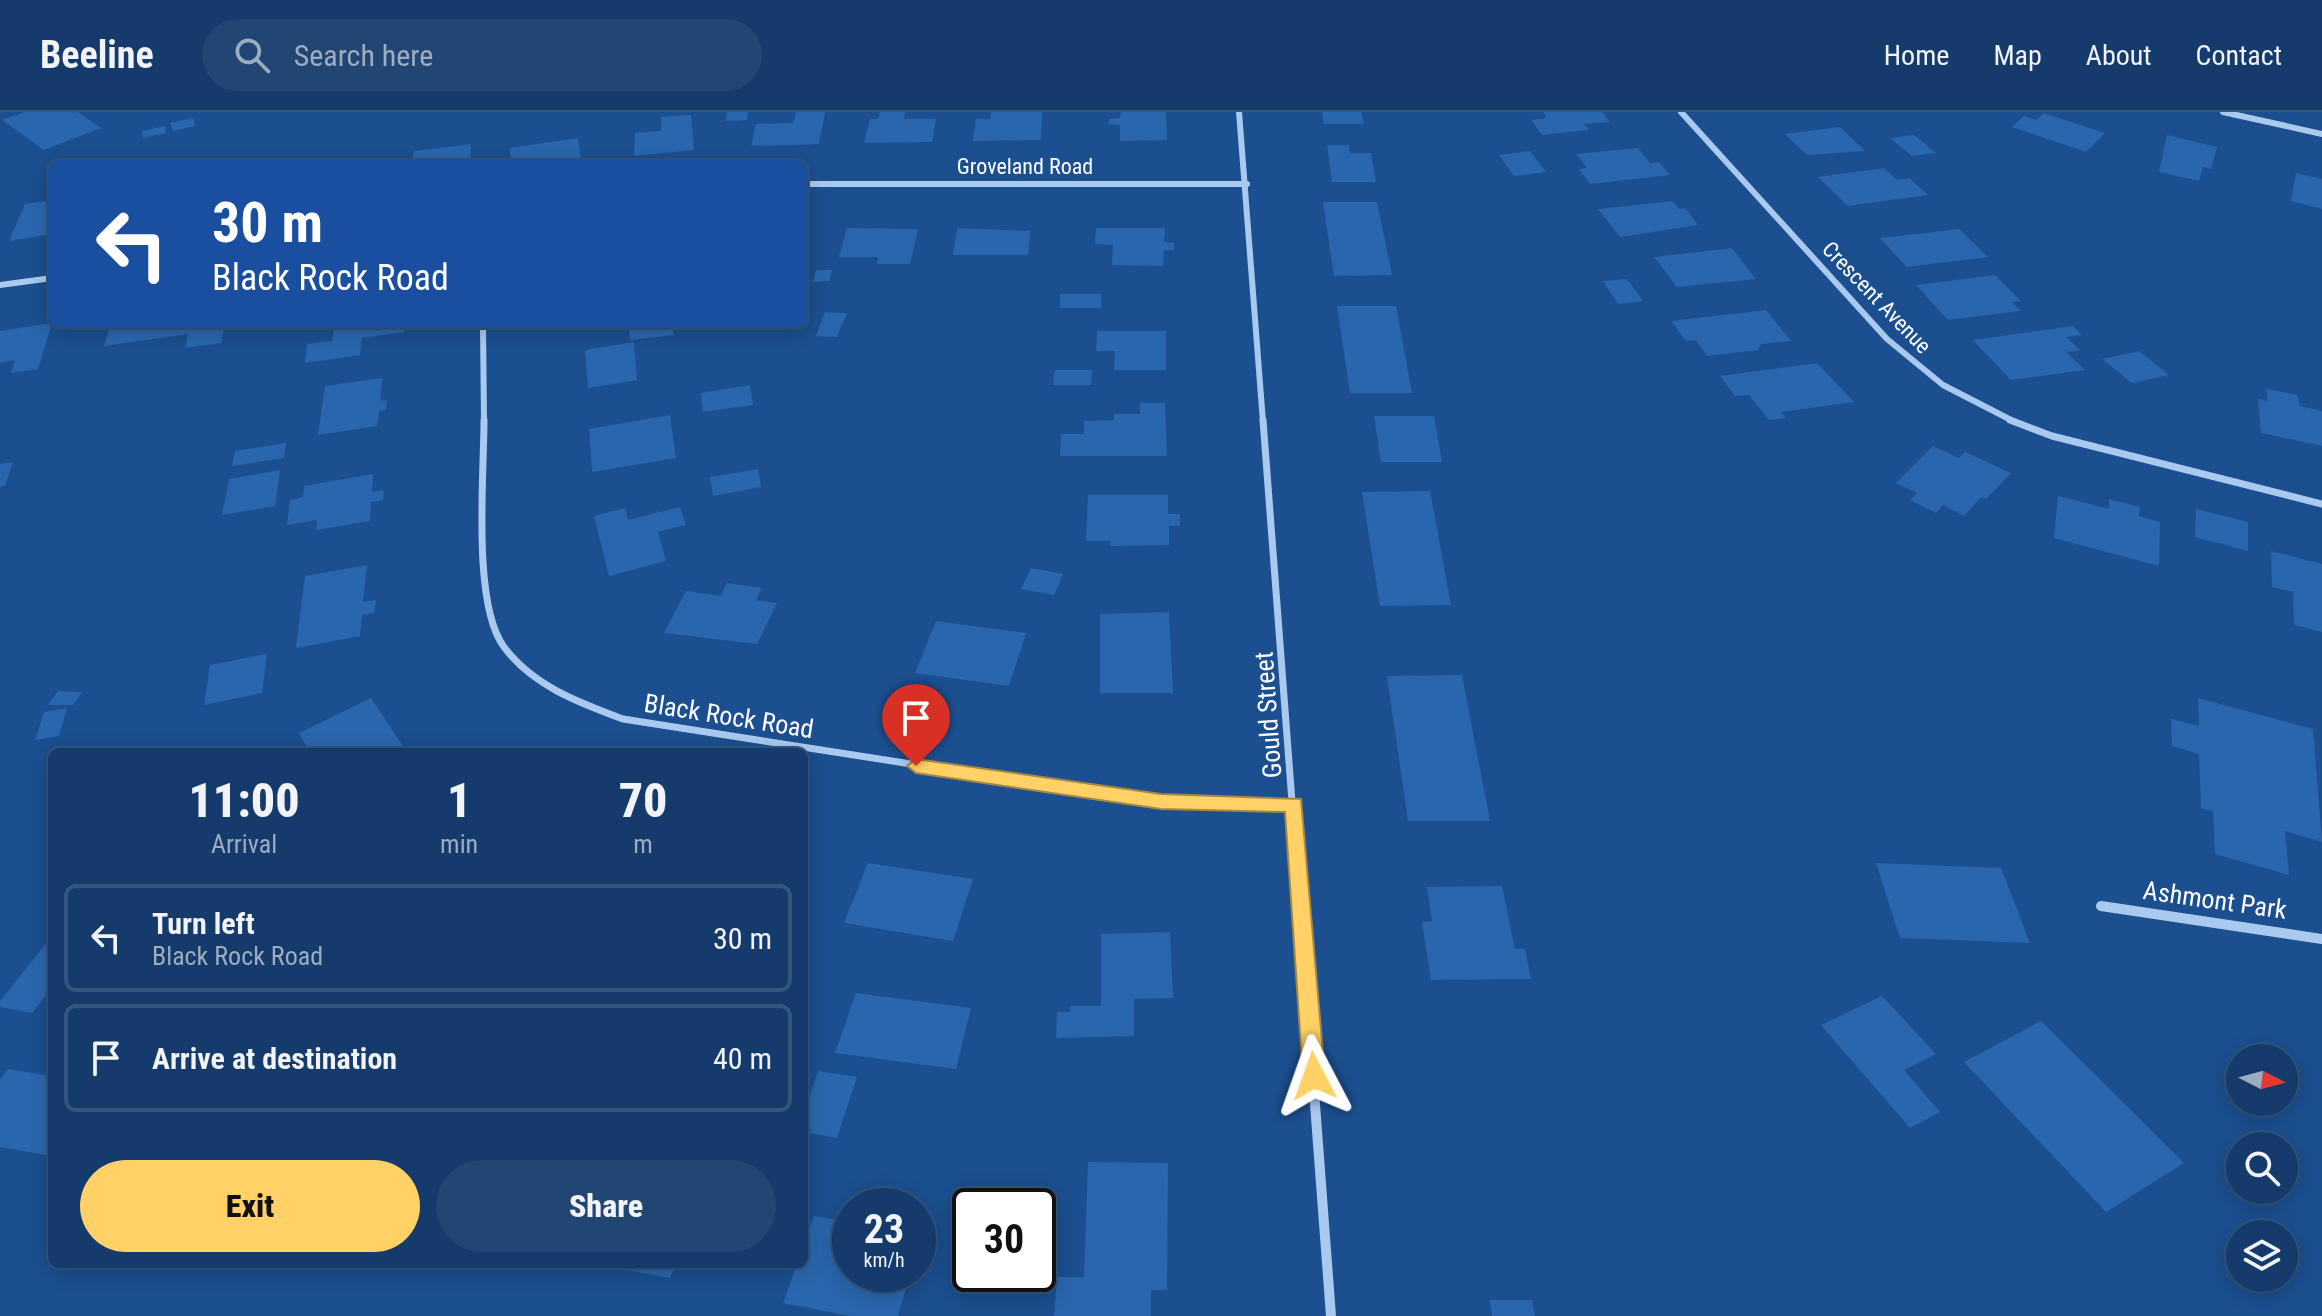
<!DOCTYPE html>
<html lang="en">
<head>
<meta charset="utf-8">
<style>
  :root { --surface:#143b6b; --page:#214673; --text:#f1f3f6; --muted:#9dadc1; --line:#33557e; --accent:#ffd166 }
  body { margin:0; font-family:"Roboto Condensed",sans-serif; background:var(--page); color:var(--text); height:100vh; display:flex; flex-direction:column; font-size:30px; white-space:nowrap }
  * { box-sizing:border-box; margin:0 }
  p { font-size:26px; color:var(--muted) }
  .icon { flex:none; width:44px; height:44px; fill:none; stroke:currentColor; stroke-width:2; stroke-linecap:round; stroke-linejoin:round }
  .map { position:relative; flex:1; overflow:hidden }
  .drawer { position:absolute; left:48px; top:636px; width:760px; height:520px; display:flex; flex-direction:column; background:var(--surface); border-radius:12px; box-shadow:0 4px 20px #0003,0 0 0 2px var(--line) }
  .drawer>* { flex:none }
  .banner { position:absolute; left:48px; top:48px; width:760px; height:168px; border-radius:12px; box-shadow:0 4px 20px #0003,0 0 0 2px var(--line); background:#1a4fa0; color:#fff; overflow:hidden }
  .needle { width:52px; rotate:96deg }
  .fabs { position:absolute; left:2226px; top:932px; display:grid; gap:16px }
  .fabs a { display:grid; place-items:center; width:72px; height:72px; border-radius:50%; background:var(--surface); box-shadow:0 4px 20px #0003,0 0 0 2px var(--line); font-size:40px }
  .speed { position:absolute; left:832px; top:1076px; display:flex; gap:16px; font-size:40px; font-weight:700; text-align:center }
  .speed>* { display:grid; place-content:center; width:104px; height:104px; border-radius:50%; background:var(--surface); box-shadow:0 4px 20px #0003,0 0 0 2px var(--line); line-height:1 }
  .speed small { font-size:20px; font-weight:400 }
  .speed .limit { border:4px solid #111; border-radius:12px; background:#fff; color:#111 }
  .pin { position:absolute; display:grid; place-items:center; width:68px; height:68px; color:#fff; margin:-82px -34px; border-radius:50% 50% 50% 0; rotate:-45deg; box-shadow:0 0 8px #0007 }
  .pin .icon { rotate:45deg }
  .me { position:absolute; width:88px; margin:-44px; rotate:356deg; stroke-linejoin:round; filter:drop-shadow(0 0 6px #0008) }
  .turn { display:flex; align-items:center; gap:28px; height:168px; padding:0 32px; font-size:36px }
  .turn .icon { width:104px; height:104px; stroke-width:2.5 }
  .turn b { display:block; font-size:56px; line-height:68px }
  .eta { display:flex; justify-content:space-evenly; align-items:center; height:136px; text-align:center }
  .eta b { font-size:48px; font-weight:800; line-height:56px }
  .action { display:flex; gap:16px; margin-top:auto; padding:16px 32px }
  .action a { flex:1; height:92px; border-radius:48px; background:var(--accent); color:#111; font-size:32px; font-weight:800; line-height:92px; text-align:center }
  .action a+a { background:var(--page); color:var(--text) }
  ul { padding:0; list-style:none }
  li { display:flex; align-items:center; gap:24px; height:108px; margin:0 16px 12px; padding:0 16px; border:4px solid var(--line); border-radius:12px }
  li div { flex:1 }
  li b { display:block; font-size:30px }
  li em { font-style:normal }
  header { display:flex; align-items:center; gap:48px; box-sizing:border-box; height:112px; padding:0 40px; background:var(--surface); border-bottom:2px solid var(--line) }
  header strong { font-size:38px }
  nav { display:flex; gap:44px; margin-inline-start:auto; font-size:28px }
  .search { width:560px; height:72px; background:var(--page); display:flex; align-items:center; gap:20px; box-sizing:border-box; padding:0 28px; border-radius:44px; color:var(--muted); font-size:30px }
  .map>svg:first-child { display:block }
</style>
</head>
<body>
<header>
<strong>Beeline</strong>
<div class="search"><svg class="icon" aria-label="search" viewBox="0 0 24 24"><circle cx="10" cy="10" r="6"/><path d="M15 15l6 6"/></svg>Search here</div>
<nav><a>Home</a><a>Map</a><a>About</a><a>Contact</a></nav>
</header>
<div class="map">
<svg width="2322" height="1204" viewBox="0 0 2322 1204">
  <rect width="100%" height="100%" fill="#1b4f8f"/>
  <g fill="#2a66ad">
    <path d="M25,0H78L101,16L44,38L2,8Z"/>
    <path d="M727,0H748L747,8L726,9Z"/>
    <path d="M796,0H825L819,32L751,34L756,12L793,11Z"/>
    <path d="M880,0H905L904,7H936L932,30L864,31L870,7H878Z"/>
    <path d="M991,0H1042L1041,28L973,29L976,7H990Z"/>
    <path d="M1121,0H1166L1167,28L1120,29V13L1108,12L1109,7L1120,6Z"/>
    <path d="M1322,0H1361L1364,12H1324Z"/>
    <path d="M1543,0H1602L1610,10L1584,12L1589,18L1542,23L1531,8L1547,6Z"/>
    <path d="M2044,1L2105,21L2086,40L2012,15L2024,4L2036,8Z"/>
    <path d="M691,3L694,38L634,44L635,21L661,19V5Z"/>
    <path d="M193,6L195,14L173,19L170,11Z"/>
    <path d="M165,14L166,21L143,26L142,19Z"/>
    <path d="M1840,15L1865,39L1807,43L1785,22Z"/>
    <path d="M1914,23L1936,41L1912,44L1890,26Z"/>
    <path d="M2167,23L2217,35L2211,57L2203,55L2199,69L2159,60Z"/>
    <path d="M578,26L581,48L511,52L510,36Z"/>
    <path d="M471,32L470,52H387L413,46L414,39Z"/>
    <path d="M1327,33H1349L1350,41H1371L1376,70H1332Z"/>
    <path d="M1638,36L1650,51L1659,50L1670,63L1590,72L1579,57L1587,56L1576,42Z"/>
    <path d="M1530,39L1546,60L1514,64L1499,43Z"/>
    <path d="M1884,56L1897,68L1909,66L1928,83L1848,94L1818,65Z"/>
    <path d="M2296,61L2322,67V97L2291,89Z"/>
    <path d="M52,88V122L9,129L25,92Z"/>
    <path d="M1672,89L1679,97L1685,96L1698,113L1620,125L1598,97Z"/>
    <path d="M1323,90H1377L1392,163L1334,164Z"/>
    <path d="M847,116L918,117L910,152H877L878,145H839Z"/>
    <path d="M957,116L1030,119L1028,143H953Z"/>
    <path d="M1096,116H1165L1164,130L1174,131V138H1164L1163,154L1112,153L1113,133L1095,132Z"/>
    <path d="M1959,117L1988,145L1907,155L1880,126Z"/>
    <path d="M1732,136L1756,167L1677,175L1654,145Z"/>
    <path d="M816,158H832L829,169L813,170Z"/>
    <path d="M1995,163L2021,189L2012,190L2021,199L1948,208L1916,173Z"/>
    <path d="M1627,167L1643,189L1618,192L1603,169Z"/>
    <rect x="1060" y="182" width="41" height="14"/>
    <path d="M1337,194H1396L1412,281H1350Z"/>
    <path d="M1766,198L1791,229L1761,232L1758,238L1707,244L1696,228L1686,229L1671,209Z"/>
    <path d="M825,200L847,201L837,225L816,224Z"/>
    <path d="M52,211L38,257L11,261L15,248L0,251V219Z"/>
    <path d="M111,212H233L224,217L221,231L185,236L188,222L104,234Z"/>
    <path d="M335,212H405L404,220L362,226L360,243L305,251L307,232L332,229Z"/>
    <path d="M673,212V223L630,228L629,215Z"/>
    <path d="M2073,214L2082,223L2066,225L2080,238L2066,240L2085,258L2011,268L1973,228Z"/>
    <path d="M1097,219H1166V258H1114L1115,239H1096Z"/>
    <path d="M634,230L637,268L588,276L585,238Z"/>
    <path d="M2139,239L2169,263L2132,271L2102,247Z"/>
    <path d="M1817,251L1854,290L1781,300L1786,306L1769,308L1749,283L1735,284L1720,264Z"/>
    <path d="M1055,258H1092L1091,273H1053Z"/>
    <path d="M382,266L380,289L387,288L386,298L379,299L377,314L318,323L325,274Z"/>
    <path d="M750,273L753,293L703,300L701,281Z"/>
    <path d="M2266,277L2298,283L2300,294L2322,299V334L2261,321L2258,287L2268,289Z"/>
    <path d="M1140,291H1165L1167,344H1060L1061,322H1084V309L1114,308V302H1140Z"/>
    <path d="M670,303L676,346L592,360L589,317Z"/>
    <path d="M1374,304H1434L1442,350H1381Z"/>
    <path d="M286,331L284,346L232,354L235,339Z"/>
    <path d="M1933,334L1959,346L1965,340L2011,361L1986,387L1981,385L1964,404L1943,393L1936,401L1910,388L1917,381L1896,371Z"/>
    <path d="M13,350L5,374L0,375V352Z"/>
    <path d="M758,357L761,375L713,384L710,365Z"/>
    <path d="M280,358L275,394L222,403L229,367Z"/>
    <path d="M373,362L372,380L384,378L383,388L371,390L370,409L316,418L317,408L287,413L290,388L303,385L304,374Z"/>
    <path d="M1430,379L1451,493L1380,494L1362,380Z"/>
    <path d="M1088,383H1168V402H1180V414H1169V433L1110,434L1111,429H1086Z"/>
    <path d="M2058,384L2109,397V387L2140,395L2139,404L2160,410L2159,454L2054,426Z"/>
    <path d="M680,395L686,413L658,420L666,449L609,464L594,404L625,396L628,408Z"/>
    <path d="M2196,397L2248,410V439L2195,425Z"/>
    <path d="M2271,439L2322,452V520L2294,513L2293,480L2272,475Z"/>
    <path d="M367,453L363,490L376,488L374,501L362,503L360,524L296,536L305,464Z"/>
    <path d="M1031,456L1063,462L1054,483L1021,477Z"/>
    <path d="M727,471L762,476L756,488L777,491L757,532L664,521L686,479L721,484Z"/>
    <path d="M1169,500L1173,581H1100V502Z"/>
    <path d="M936,509L1026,521L1009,574L915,561Z"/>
    <path d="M267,542L262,581L204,593L210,553Z"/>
    <path d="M1462,563L1490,709H1408L1387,564Z"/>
    <path d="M58,579L82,580L73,593H48Z"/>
    <path d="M371,586L407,640H310L299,621Z"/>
    <path d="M2198,586L2313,617L2322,730L2285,719L2289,763L2215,742L2213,699L2201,696L2199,642L2172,634L2171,607L2199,614Z"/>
    <path d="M67,596L59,624L35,628L44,600Z"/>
    <path d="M868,751L973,767L953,829L844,811Z"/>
    <path d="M1876,751L2001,756L2030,831L1900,826Z"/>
    <path d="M1502,774L1515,837H1525L1531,867L1431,868L1422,810L1432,809L1427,775Z"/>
    <path d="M1170,820L1173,886L1134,887V924L1056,926L1057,900H1070V894H1101V822Z"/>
    <path d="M52,824V876L32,901L0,895V889Z"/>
    <path d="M856,881L971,896L956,957L835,941Z"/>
    <path d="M1882,884L1936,942L1904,958L1940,1000L1910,1016L1821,913Z"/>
    <path d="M2041,909L2184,1051L2106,1100L1964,950Z"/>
    <path d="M8,957L52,964V1044L0,1035V967Z"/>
    <path d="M818,959L857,965L837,1026L804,1020V1001Z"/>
    <path d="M1088,1050L1168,1051L1167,1178H1151V1204H1054L1057,1165H1084Z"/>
    <path d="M814,1104L850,1110V1162H910L898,1204H850L783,1191L797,1152H804V1131Z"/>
    <path d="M596,1152H675L670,1166Z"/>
    <path d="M1490,1188H1532L1535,1204H1492Z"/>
  </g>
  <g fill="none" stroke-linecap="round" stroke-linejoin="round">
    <g stroke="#a9c9ee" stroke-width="6">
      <path d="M1239,0L1263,310"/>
      <path d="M1681,0L1887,227L1943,273L2015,310"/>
      <path d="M2223,0L2322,22"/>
      <path d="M804,72H1247"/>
      <path d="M0,173L52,166"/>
      <path d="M483,212L484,310"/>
    </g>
    <g stroke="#a9c9ee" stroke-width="7">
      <path d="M484,308C484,364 472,492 504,535C533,574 580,591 623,607L1136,687L1294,693"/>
      <path d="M1263,308L1293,703"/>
      <path d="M2010,308L2052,324L2322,392"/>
    </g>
    <g stroke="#a9c9ee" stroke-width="10">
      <path d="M1293,701L1331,1204"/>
      <path d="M2101,794L2322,827"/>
    </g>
  </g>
  <path fill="#ffd166" stroke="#a68842" stroke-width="2" d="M916,647L1161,682L1301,687L1325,964L1322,971L1314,974L1307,971L1303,964L1285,700L1161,697L916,661L907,654Z"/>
  <g text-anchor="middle" stroke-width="8" stroke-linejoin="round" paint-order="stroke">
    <g font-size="22" fill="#fff" stroke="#1b4f8f">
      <text x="1025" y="62">Groveland Road</text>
      <text transform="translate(1877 185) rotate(46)" y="8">Crescent Avenue</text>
    </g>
    <g font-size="26" fill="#fff" stroke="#1b4f8f">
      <text transform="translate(1268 603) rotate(-94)" y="9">Gould Street</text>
      <text transform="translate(729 604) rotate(9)" y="9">Black Rock Road</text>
      <text transform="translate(2215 788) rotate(8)" y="9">Ashmont Park</text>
    </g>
  </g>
</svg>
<div class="fabs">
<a><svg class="needle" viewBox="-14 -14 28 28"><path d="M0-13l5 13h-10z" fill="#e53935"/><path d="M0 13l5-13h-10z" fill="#9dadc1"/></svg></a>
<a><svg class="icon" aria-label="search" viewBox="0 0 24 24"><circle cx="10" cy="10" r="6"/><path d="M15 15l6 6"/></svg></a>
<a><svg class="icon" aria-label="layers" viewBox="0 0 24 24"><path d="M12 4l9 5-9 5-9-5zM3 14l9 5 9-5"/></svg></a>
</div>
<div class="speed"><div>23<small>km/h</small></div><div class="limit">30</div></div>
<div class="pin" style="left:916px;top:654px;background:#d93025"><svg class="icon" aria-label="arrive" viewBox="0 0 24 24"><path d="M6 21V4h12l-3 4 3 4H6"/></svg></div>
<svg class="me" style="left:1314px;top:964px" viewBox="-20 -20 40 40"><path d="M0-17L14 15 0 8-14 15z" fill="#ffd166" stroke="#fff" stroke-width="4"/></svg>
<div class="banner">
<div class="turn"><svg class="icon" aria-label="left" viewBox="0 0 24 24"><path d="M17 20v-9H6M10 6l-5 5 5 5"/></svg><div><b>30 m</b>Black Rock Road</div></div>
</div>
<section class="drawer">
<div class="eta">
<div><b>11:00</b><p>Arrival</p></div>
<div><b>1</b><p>min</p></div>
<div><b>70</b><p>m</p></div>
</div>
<ul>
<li><svg class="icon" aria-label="left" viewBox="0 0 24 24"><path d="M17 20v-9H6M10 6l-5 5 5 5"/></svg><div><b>Turn left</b><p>Black Rock Road</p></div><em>30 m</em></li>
<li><svg class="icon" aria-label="arrive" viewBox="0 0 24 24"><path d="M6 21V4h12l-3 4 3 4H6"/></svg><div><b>Arrive at destination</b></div><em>40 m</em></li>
</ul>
<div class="action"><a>Exit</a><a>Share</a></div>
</section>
</div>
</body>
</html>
